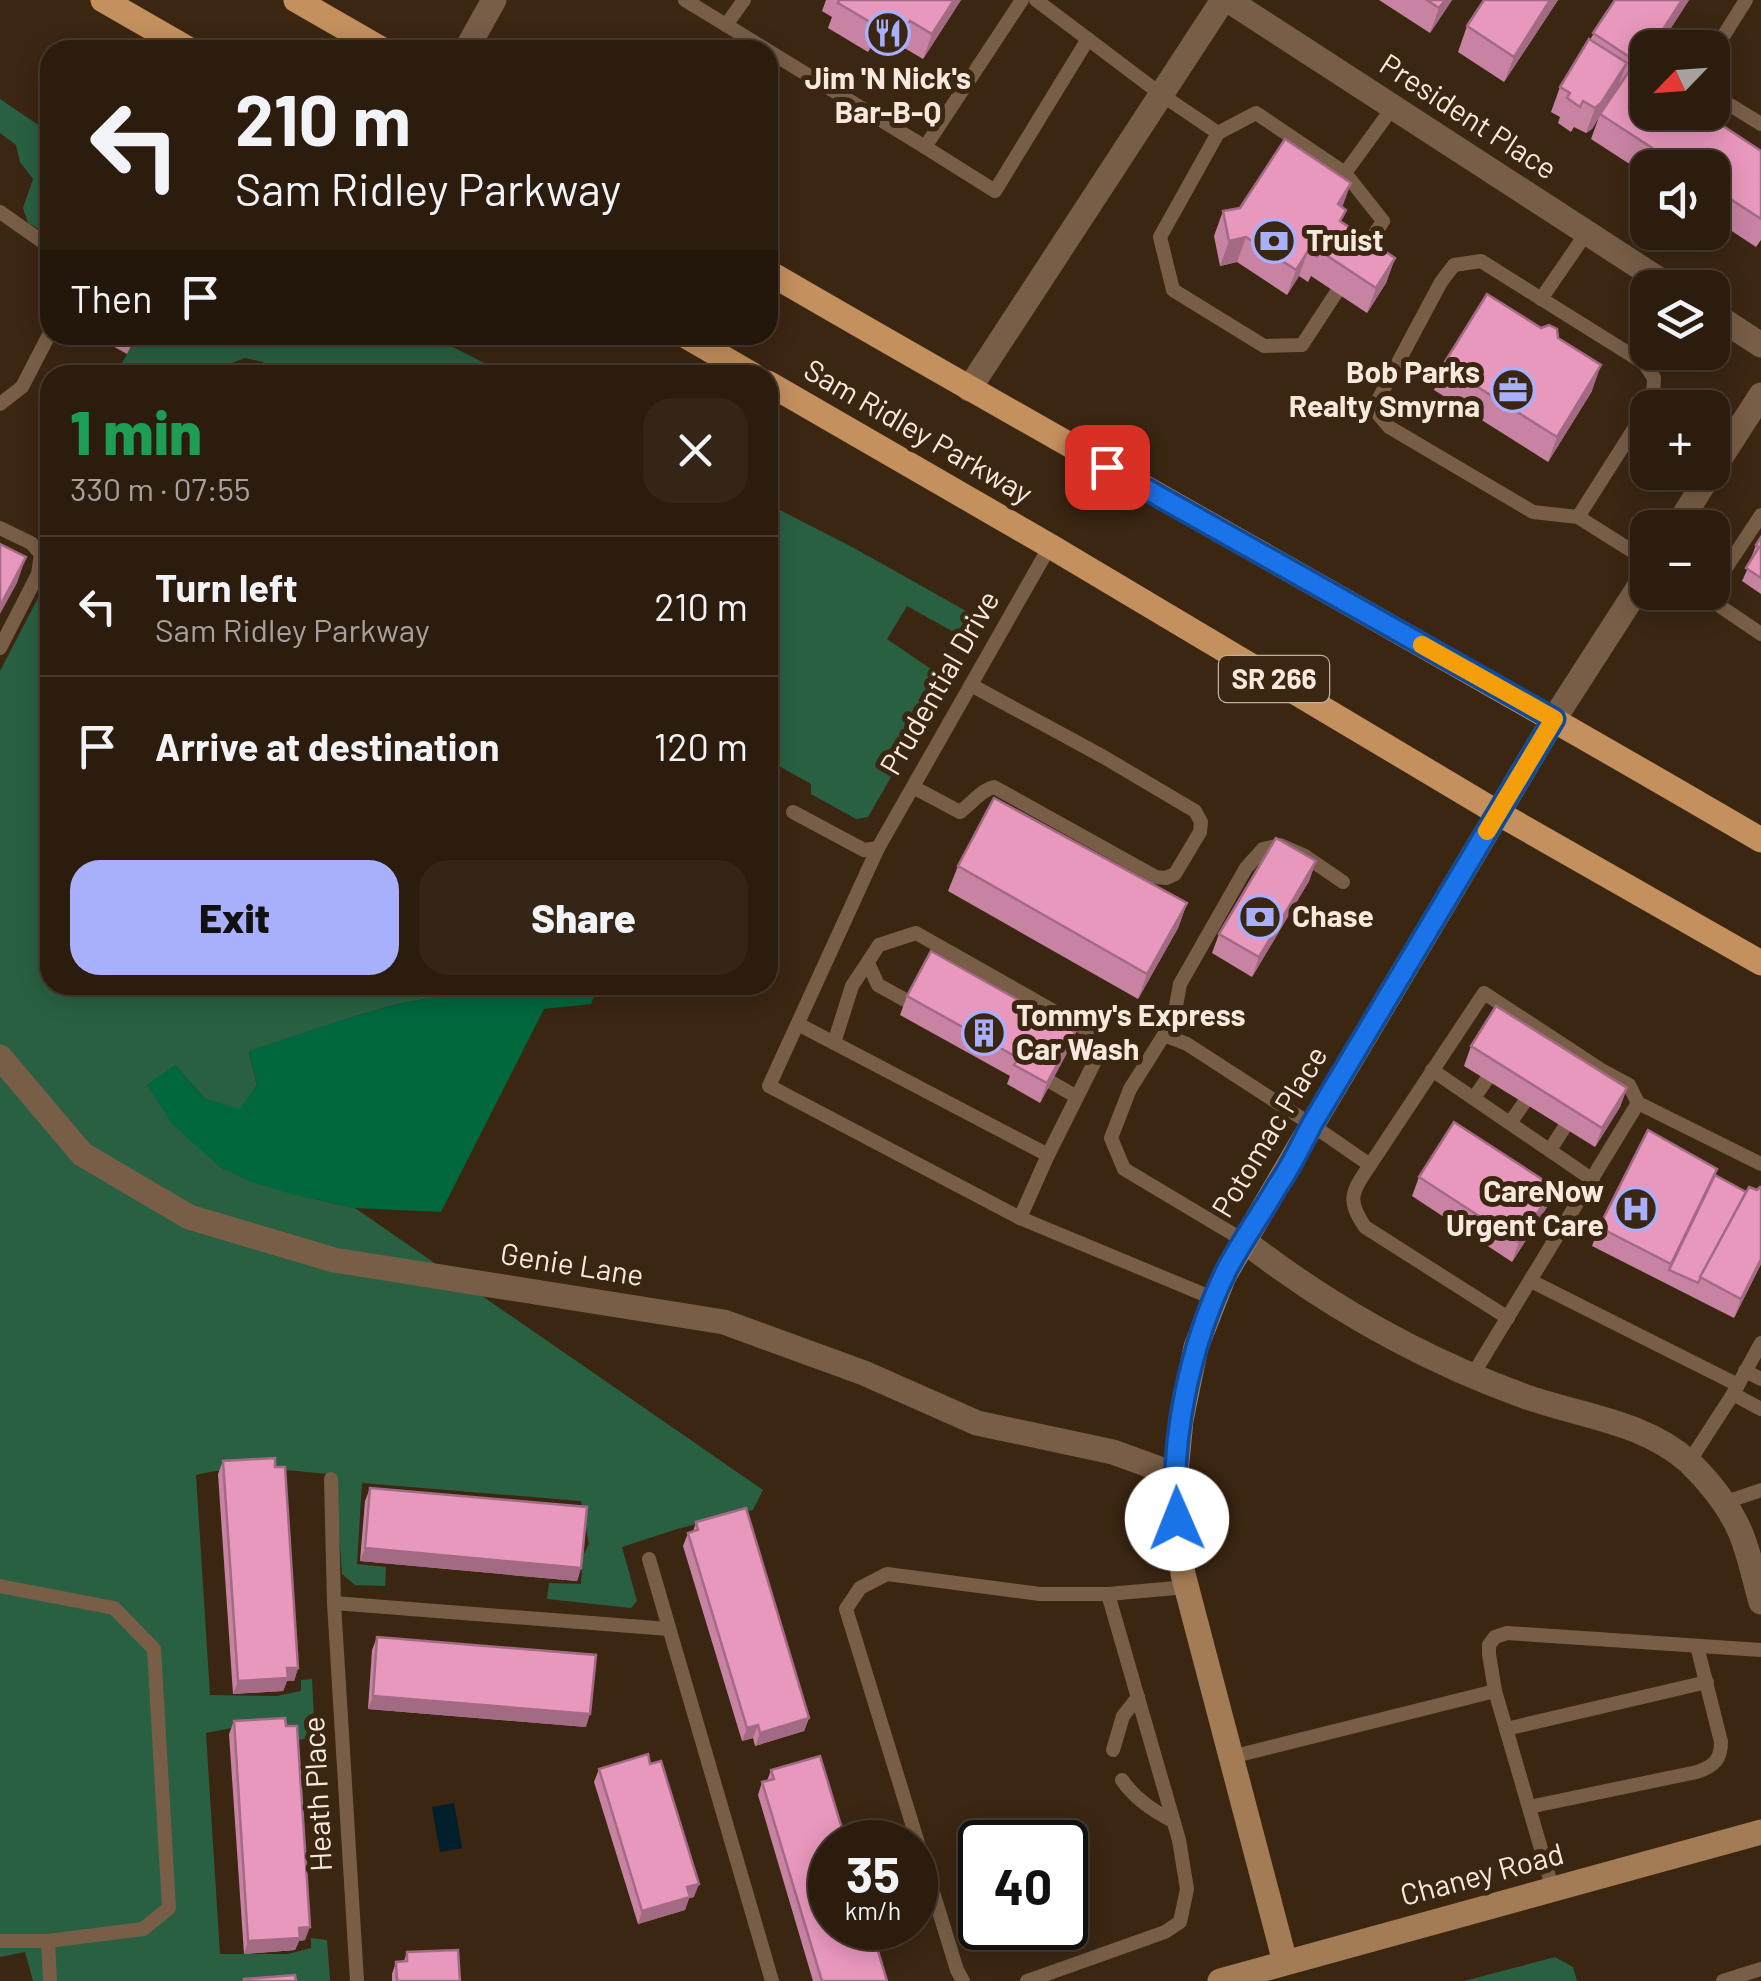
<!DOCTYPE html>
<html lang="en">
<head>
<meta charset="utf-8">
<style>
  :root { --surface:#2c1c0e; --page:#342517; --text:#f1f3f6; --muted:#a6a19e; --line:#483a2e; --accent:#a8b0fc }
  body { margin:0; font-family:Barlow,sans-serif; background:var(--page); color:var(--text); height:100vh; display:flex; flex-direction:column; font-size:38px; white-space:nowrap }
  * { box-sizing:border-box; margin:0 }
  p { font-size:32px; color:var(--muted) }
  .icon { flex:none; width:55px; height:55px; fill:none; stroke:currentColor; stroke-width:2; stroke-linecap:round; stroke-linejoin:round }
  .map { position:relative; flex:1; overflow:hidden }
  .sheet { position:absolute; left:40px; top:365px; width:738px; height:630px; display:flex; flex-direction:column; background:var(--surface); border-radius:30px; box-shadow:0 5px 25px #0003,0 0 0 2px var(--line) }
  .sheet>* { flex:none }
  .guide { position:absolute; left:40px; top:40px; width:738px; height:305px; border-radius:30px; box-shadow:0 5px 25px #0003,0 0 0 2px var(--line); background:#2c1c0e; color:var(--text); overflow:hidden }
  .needle { width:65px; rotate:245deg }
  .buttons { position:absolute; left:1630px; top:30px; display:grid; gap:20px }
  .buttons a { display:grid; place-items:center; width:100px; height:100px; border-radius:20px; background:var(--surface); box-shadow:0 5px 25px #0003,0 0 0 2px var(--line); font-size:50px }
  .speed { position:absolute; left:808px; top:1820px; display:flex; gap:20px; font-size:50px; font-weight:700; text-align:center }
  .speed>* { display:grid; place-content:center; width:130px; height:130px; border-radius:50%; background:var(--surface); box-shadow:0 5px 25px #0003,0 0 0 2px var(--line); line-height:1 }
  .speed small { font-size:25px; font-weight:400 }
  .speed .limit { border:5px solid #111; border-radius:15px; background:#fff; color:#111 }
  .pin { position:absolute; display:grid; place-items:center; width:85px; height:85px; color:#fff; margin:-42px; border-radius:20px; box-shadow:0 5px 15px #0006 }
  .me { position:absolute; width:110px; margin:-55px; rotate:359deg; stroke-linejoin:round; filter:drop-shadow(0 0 8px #0008) }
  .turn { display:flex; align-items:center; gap:35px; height:210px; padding:0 30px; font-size:45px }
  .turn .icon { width:130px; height:130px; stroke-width:2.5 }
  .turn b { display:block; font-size:70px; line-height:85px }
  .then { display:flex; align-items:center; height:95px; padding:0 30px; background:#0003; gap:20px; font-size:38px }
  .round { display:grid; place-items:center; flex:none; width:105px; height:105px; border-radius:30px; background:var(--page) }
  .headline { display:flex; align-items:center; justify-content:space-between; height:170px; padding:0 30px }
  h1 { font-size:60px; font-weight:800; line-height:75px; color:#1e9e55 }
  .primary-button { display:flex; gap:20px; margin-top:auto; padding:20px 30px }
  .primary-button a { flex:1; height:115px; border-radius:30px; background:var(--accent); color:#111; font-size:40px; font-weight:800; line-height:115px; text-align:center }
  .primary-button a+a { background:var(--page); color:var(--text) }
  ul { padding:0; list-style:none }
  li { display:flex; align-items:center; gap:30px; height:140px; padding:0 30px; border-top:2px solid var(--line) }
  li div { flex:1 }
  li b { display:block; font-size:38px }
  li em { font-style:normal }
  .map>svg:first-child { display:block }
</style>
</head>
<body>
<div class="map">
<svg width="1761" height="1981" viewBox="0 0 1761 1981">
  <rect width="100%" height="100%" fill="#3b2612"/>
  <g fill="#296042">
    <path d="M0,99L50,133V235L28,223L23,208L33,179L20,162L16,145L0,133Z"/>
    <path d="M138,335H429L508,375H270L263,362L245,358L200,375H115Z"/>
    <path d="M768,504L854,548L982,620L968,640L907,606L887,639L947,680L868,817L856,819L811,794V784L768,760Z"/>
    <path d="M50,575V985H483C457,997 427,997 399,1004C348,1017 299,1035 249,1052L257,1085L240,1110L205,1099L175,1065L220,1167C263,1187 308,1198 355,1208L763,1490L753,1510L677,1529L622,1547L637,1601L631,1608L547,1599L549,1583L581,1584L583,1556L589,1544L581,1501L362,1483L357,1564L386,1567L385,1586L355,1585L342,1574L335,1475C288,1470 243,1464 196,1475L210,1695L277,1696L301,1691V1680L312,1679L315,1738L297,1740L252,1724L206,1733L220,1954H288L311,1948V1938L327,1940L330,1981H33L25,1952L0,1957V671Z"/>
    <path d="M1555,1957L1573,1967L1577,1981H1464Z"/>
  </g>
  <path fill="#01673d" d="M483,985H599L591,1004L544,1009L441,1212L355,1208L291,1194L249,1181L220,1167L172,1124L147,1085L175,1065L205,1099L240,1109L257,1085L249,1051C299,1034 348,1017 399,1004C427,997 457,997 483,985Z"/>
  <path fill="#011e2b" d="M454,1803L462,1848L440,1852L432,1807Z"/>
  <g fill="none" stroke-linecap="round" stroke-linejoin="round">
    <g stroke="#785e47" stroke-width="14">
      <path d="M685,0L726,25L744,0"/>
      <path d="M1036,0L1162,95L1218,133L1256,113L1345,173L1393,107"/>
      <path d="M726,25L925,147L1022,0"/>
      <path d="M1712,54L1746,0"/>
      <path d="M1712,94L1761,124"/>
      <path d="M1218,133L1160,237L1173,290L1264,346L1302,345L1336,293"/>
      <path d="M925,147L995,191L1088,39"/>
      <path d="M1345,173L1383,221L1362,254"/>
      <path d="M0,212L50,247"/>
      <path d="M1541,299L1587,232"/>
      <path d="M0,404L22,387L50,333"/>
      <path d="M1578,517L1653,399L1654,378L1644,363L1481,261L1454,265L1441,282L1378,400V414L1389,427L1533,512L1578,517L1648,561"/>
      <path d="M0,528L31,543L41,554L38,574L0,648"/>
      <path d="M1050,546L878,848L769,1086L1020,1218L1215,1299"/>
      <path d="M1712,589L1761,515"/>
      <path d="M1699,592L1761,634"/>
      <path d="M913,787L960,812C971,804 981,790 994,787L1156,877L1166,878L1175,874L1200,832L1201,822L1195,811L1102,756L971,685"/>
      <path d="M793,812L864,850L878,848"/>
      <path d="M868,963L878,985L907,1001"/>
      <path d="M798,1024L1048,1155L1020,1218"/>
      <path d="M1164,1035L1187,1044L1312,1125L1370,1165L1484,993L1603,1071L1629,1085L1638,1103L1472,1376"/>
      <path d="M834,1043L852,986L879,945L916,933L1087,1030L1096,1059L1048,1155"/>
      <path d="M1432,1070L1593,1180"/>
      <path d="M1051,1082L1077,1097"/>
      <path d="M1474,1098L1487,1079"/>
      <path d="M1638,1103L1761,1164"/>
      <path d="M1510,1123L1524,1103"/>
      <path d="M1550,1150L1564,1128"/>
      <path d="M1370,1165C1352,1192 1346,1199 1365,1227L1508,1318"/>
      <path d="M1243,1240L1124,1169L1111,1138L1130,1089L1164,1035L1176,1006L1180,984L1246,868L1263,849L1280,845L1305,856L1343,882"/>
      <path d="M1531,1281L1738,1385"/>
      <path d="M1745,1371L1761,1379"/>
      <path d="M1733,1394L1761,1409"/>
      <path d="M1689,1462L1733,1394L1761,1343"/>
      <path d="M331,1479L334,1603L357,1981"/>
      <path d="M1723,1503L1761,1490"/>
      <path d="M649,1559L772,1981"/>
      <path d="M0,1586L114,1608L154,1649L169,1908L143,1929L48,1941H0"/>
      <path d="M334,1603L669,1629"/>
      <path d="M1495,1691L1553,1890"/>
      <path d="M1506,1729L1707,1682"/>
      <path d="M1113,1750L1123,1716L1138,1697"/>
      <path d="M1231,1757L1495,1691L1489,1654V1645L1495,1637L1507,1633L1761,1650"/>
      <path d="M1122,1780C1135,1799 1153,1811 1173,1821"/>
      <path d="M1529,1807L1697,1772C1714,1766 1721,1760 1721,1742L1697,1646"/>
      <path d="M48,1941L50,1981"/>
      <path d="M963,1981L957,1970L846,1609L860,1588L887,1574L1040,1594H1108L1187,1587"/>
      <path d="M1027,1981L1165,1932L1180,1922L1187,1889L1179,1840L1108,1594"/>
      <path d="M1723,1981L1761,1969"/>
    </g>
    <g stroke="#785e47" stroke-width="25">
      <path d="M1228,0L1672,288"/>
      <path d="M466,50L494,0"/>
      <path d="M1712,313L1761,345"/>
      <path d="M969,389L1223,0"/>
      <path d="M1712,471L1761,395"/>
      <path d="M1676,528L1711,472"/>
      <path d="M1554,719L1648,573"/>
      <path d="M0,1057L82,1154L189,1217L334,1260L724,1322L864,1373L977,1423L1113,1452L1176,1475"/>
      <path d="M1243,1240C1328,1306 1420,1358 1521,1395C1577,1416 1642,1420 1689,1462C1708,1480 1728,1505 1739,1529C1749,1551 1754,1578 1761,1602"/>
    </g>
    <g stroke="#a37b55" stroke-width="25">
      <path d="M1285,1962L1183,1574L1174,1492L1181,1420L1196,1347L1224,1276L1312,1125L1554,719"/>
      <path d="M1220,1981L1761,1832"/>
    </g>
    <g stroke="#c4905e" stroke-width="25">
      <path d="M103,0L190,50"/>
      <path d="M296,0L383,50"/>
      <path d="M768,272C1098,464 1432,647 1761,840"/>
      <path d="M684,335L753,375"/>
      <path d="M768,383L1050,546L1498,813L1761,963"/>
    </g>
  </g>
  <g fill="#c883a3">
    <path d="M826,0H961L923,59L901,46L896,51L876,39L868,52L828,28L832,17L822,11Z"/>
    <path d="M1379,0H1452L1430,33Z"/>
    <path d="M1484,0H1558L1504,82L1458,52L1467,26Z"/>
    <path d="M1615,0H1689L1658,48H1648V64L1641,73L1761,151V240L1756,247L1712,218V168H1648V176L1591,139L1599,117L1592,129L1586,133L1574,127L1571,132L1558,123L1560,117L1551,112L1560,87Z"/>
    <path d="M1342,208L1341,222L1395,258L1386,283L1367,313L1311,276L1308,282L1299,276L1287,295L1237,262L1220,266L1214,236L1223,211Z"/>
    <path d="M1541,328L1558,338L1592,391L1548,462L1434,390L1443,365Z"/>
    <path d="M101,335H137L127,354L100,339Z"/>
    <path d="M1761,537V594L1742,581L1752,559L1751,558L1756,545Z"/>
    <path d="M1316,861L1309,881L1252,977L1212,953L1219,934Z"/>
    <path d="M958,866L1187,903L1178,928L1138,999L948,891Z"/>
    <path d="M661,985H676L672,991Z"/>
    <path d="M907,996L1068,1051L1040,1103L1007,1084L1010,1076L900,1015Z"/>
    <path d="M1471,1046L1627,1088L1620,1107L1595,1147L1464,1066Z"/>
    <path d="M1715,1175L1761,1264L1734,1318L1592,1246L1599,1227Z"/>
    <path d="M1419,1177L1547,1207L1512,1262L1412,1196Z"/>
    <path d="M223,1461L298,1668L294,1681H287L283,1691L233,1694L218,1474Z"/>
    <path d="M370,1488L581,1568L577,1581L360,1561L365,1501Z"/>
    <path d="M696,1522L809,1718L804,1731L755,1746L753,1738L742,1741L683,1546L688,1533L693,1532Z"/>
    <path d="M377,1637L586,1727L368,1709L372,1650Z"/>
    <path d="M234,1721L305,1940L299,1941L295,1950L244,1954L229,1734Z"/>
    <path d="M599,1769L694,1897L689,1898L685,1910L638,1924L594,1782Z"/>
    <path d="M771,1770L887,1981H813L758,1795L762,1782L767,1781Z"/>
    <path d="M407,1952L460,1981H392V1974L396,1962L404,1961Z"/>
  </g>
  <g fill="#a36a84">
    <path d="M954,0H961L923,59L932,34Z"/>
    <path d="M1445,0H1452L1430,33L1439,8Z"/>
    <path d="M1550,0H1558L1504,82L1514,57Z"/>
    <path d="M1682,0H1689L1658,48H1651Z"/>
    <path d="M885,14L876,39L868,52L877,26Z"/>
    <path d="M910,21L901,46L896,51L906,26Z"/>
    <path d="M1648,53V64L1631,89L1640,64Z"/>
    <path d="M1627,63L1617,88L1592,129L1586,133L1595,108Z"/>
    <path d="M1351,183L1342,208L1338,204Z"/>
    <path d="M1246,237L1237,262L1220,266L1229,241Z"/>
    <path d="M1308,251L1299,276L1287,295L1296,270Z"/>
    <path d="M1395,258L1386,283L1367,313L1376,288Z"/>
    <path d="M1601,365L1592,391L1548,462L1557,437Z"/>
    <path d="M26,557L17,583L0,614V606Z"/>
    <path d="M1316,861L1309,881L1252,977L1259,957Z"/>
    <path d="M1187,903L1178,928L1138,999L1147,974Z"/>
    <path d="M1075,1032L1068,1051L1040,1103L1047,1083Z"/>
    <path d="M1627,1088L1620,1107L1595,1147L1602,1128Z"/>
    <path d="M1554,1187L1547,1207L1512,1262L1519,1242Z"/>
    <path d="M1761,1259V1264L1734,1318L1741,1299Z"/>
    <path d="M365,1548L581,1568L577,1581L360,1561Z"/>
    <path d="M287,1668H298L294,1681H287L283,1691L233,1694L238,1681Z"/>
    <path d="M373,1696L590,1714L586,1727L368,1709Z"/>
    <path d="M809,1718L804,1731L755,1746L760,1733Z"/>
    <path d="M758,1725L753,1738L742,1741L747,1728Z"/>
    <path d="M699,1884L694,1897L689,1898L685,1910L638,1924L642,1911L687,1887Z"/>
    <path d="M310,1927L305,1940L299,1941L295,1950L244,1954L248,1941L299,1928Z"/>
  </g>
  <g fill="#e998bd" stroke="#a36a84" stroke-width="2.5">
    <path d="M839,0H954L932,34L910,21L906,26L885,14L877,26L838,3Z"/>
    <path d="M1427,0H1445L1439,8Z"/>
    <path d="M1484,0H1550L1514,57L1467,26Z"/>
    <path d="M1615,0H1682L1651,48H1648V53L1640,64L1593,33Z"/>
    <path d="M1589,39L1627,63L1601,103L1595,108L1583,101L1580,107L1567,98L1570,93L1560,87Z"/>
    <path d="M1632,67L1648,77V112H1702L1761,151V219L1712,187V168H1683L1600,114Z"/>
    <path d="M1285,139L1351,183L1338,204L1346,210L1340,221L1395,258L1376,288L1320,251L1317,257L1308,251L1296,270L1246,237L1229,241L1223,211L1240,208Z"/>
    <path d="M1487,294L1541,328L1549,325L1557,329L1558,338L1601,365L1557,437L1443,365Z"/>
    <path d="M121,335H135L132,341Z"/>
    <path d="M1761,537V578L1746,568L1759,547L1756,545Z"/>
    <path d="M0,544L26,557L0,606Z"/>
    <path d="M994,798L1187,903L1147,974L958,866Z"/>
    <path d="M1276,838L1316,861L1259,957L1219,934Z"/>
    <path d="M931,951L1075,1032L1047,1083L1014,1065L1018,1058L907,996Z"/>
    <path d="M1496,1006L1627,1088L1602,1128L1471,1046Z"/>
    <path d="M1454,1122L1554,1187L1519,1242L1419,1177Z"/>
    <path d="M1648,1130L1717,1169L1671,1264L1599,1227Z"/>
    <path d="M1715,1175L1746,1192L1698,1283L1669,1270Z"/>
    <path d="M1749,1187L1757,1190L1760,1187L1761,1188V1259L1741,1299L1700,1277Z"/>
    <path d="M275,1458V1467H285L298,1668H287L288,1678L238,1681L223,1461Z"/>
    <path d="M370,1488L587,1507L581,1568L365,1548Z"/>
    <path d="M746,1508L809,1718L760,1733L758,1725L747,1728L688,1533L698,1530L696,1522Z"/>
    <path d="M377,1637L596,1655L590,1714L373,1696Z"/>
    <path d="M285,1718L286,1726H297L310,1927L299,1928L300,1938L248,1941L234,1721Z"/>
    <path d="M648,1754L650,1764L661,1761L699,1884L687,1887L690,1897L642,1911L599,1769Z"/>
    <path d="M820,1756L846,1842H830V1928H871L887,1981H822L762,1782L774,1779L771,1770Z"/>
    <path d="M458,1950L460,1981H397L396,1962L407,1961V1952Z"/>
    <path d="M295,1975L296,1981H244V1979Z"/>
  </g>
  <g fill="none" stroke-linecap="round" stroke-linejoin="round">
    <g stroke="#114b97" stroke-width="25">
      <path id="route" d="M1107,467L1554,719L1312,1124C1301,1145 1291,1166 1278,1185C1261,1214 1242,1241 1226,1271C1191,1343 1169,1440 1177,1519"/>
    </g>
    <use href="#route" stroke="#1a73e8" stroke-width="18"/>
    <path stroke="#f59e0b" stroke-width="18" d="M1422,645L1554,719L1487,831"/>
  </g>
  <defs>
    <g id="restaurant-ring" transform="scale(2.25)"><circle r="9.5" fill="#3b2612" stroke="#a8b0fc" stroke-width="1.5"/><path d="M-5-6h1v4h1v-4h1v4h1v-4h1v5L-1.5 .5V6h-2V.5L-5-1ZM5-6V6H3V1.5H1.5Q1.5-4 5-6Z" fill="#a8b0fc"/></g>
    <g id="bank-ring" transform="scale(2.25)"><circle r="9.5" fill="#3b2612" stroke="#a8b0fc" stroke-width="1.5"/><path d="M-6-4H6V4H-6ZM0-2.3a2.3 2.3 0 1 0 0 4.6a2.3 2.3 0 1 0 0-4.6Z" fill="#a8b0fc"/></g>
    <g id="office-ring" transform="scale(2.25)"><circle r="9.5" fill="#3b2612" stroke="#a8b0fc" stroke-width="1.5"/><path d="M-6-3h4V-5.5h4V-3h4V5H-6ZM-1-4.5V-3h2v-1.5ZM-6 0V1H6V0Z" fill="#a8b0fc"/></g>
    <g id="building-ring" transform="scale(2.25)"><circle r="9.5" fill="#3b2612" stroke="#a8b0fc" stroke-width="1.5"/><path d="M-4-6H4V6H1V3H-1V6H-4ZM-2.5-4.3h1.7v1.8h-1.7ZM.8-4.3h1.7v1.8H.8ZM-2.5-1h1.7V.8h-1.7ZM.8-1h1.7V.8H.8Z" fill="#a8b0fc"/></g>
    <g id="hospital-ring" transform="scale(2.25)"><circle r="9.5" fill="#3b2612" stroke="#a8b0fc" stroke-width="1.5"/><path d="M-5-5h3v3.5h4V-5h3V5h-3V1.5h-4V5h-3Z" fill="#a8b0fc"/></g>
  </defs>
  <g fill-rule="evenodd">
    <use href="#restaurant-ring" x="888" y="33"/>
    <use href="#bank-ring" x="1274" y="241"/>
    <use href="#office-ring" x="1513" y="390"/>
    <use href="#bank-ring" x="1260" y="917"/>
    <use href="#building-ring" x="984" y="1033"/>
    <use href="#hospital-ring" x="1636" y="1209"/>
  </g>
  <g text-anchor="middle" stroke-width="10" stroke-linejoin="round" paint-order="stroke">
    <rect fill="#3b2612" stroke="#bfaea0" stroke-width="2.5" x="1219" y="656" width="110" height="46" rx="8"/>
    <g font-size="28" font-weight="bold" fill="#f7e9dd">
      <text x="1274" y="689">SR 266</text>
    </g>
    <g font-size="30" font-weight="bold" fill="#f7e9dd" stroke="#3b2612" text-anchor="start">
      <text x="888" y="89" text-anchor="middle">Jim 'N Nick's<tspan x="888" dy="34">Bar-B-Q</tspan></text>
      <text x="1306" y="251">Truist</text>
      <text x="1480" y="383" text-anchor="end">Bob Parks<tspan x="1480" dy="34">Realty Smyrna</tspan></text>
      <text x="1292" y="927">Chase</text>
      <text x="1016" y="1026">Tommy's Express<tspan x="1016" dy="34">Car Wash</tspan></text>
      <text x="1604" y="1202" text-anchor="end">CareNow<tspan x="1604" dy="34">Urgent Care</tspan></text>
    </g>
    <g font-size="30" fill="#f7e9dd" stroke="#3b2612">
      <text transform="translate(1468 117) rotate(33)" y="10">President Place</text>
      <text transform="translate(918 432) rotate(30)" y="10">Sam Ridley Parkway</text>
      <text transform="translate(940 683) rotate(-60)" y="10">Prudential Drive</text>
      <text transform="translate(1270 1132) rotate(-59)" y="10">Potomac Place</text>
      <text transform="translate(572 1265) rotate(9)" y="10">Genie Lane</text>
      <text transform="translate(318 1794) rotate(-93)" y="10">Heath Place</text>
      <text transform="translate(1482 1875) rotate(-15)" y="10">Chaney Road</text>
    </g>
  </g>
</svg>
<div class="buttons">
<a><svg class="needle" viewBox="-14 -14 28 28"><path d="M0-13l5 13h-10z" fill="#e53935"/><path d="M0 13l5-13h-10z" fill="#a6a19e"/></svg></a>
<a><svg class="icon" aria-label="sound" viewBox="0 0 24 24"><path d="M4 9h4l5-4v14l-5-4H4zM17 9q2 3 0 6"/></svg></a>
<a><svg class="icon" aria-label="layers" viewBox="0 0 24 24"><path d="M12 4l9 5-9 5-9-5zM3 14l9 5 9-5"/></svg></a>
<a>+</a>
<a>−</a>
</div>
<div class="speed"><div>35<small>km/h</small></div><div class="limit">40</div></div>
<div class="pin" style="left:1107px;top:467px;background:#d93025"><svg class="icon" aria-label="arrive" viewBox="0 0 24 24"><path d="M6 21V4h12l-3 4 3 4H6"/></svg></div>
<svg class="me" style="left:1177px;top:1519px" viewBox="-20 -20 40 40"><circle r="19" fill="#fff"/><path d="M0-13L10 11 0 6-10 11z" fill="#1a73e8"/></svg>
<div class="guide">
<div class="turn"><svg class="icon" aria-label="left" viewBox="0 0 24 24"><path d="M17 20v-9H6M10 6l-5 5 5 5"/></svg><div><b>210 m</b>Sam Ridley Parkway</div></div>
<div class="then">Then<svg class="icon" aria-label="arrive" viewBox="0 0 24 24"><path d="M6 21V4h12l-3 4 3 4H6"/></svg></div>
</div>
<section class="sheet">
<div class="headline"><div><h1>1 min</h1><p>330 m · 07:55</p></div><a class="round"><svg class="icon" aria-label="close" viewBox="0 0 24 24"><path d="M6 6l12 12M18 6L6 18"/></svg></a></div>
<ul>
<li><svg class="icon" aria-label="left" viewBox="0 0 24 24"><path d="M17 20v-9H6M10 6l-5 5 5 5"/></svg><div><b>Turn left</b><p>Sam Ridley Parkway</p></div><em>210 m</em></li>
<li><svg class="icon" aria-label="arrive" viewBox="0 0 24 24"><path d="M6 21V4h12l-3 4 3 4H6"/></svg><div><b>Arrive at destination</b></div><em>120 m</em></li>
</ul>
<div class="primary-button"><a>Exit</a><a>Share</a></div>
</section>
</div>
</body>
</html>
